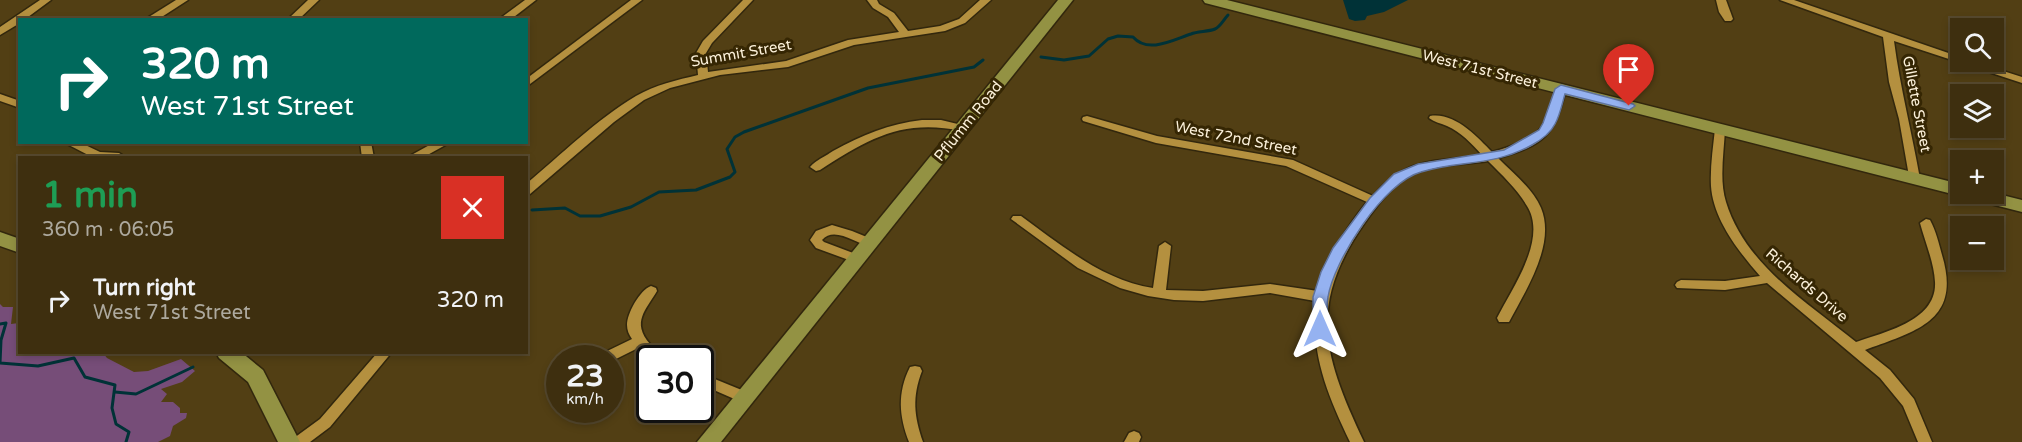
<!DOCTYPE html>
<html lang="en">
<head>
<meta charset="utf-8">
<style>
  :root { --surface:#3e2f0f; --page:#453718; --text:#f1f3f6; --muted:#ada99e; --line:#574a2f }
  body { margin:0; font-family:"Varela Round",sans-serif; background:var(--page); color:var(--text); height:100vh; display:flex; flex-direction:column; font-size:22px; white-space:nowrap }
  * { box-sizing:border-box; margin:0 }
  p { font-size:20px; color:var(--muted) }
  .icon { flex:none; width:33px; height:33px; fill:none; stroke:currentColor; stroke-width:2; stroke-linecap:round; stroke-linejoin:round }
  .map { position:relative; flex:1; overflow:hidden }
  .drawer { position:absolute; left:18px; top:156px; width:510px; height:198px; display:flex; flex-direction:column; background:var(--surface); border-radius:0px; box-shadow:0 3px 9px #0003,0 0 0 2px var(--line) }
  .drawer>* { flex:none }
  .guide { position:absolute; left:18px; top:18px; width:510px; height:126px; border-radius:0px; box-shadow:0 3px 9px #0003,0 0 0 2px var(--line); background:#00695c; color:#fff; overflow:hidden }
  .buttons { position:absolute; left:1950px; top:18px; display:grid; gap:12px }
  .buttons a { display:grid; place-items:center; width:54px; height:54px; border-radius:0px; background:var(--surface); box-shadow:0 3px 9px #0003,0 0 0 2px var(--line); font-size:30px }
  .speed { position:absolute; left:546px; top:345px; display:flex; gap:12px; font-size:30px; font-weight:700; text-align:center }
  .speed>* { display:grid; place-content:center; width:78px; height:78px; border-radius:50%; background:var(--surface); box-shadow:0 3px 9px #0003,0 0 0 2px var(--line); line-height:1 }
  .speed small { font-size:15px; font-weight:400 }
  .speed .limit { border:3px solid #111; border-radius:9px; background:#fff; color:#111 }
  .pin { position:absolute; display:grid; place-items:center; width:51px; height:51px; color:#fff; margin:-62px -26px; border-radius:50% 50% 50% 0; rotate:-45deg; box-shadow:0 0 6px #0007 }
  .pin .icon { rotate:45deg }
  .me { position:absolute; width:66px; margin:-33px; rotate:0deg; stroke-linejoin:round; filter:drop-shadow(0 0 4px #0008) }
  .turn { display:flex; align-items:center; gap:21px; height:126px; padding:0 24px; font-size:27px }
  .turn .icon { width:78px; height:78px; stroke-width:2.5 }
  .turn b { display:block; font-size:42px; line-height:51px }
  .round { display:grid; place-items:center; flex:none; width:63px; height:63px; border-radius:0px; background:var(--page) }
  .headline { display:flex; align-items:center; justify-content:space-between; height:102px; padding:0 24px }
  h1 { font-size:36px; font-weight:800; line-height:45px; color:#1e9e55 }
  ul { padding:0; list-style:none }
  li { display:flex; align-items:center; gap:18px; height:84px; padding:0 24px }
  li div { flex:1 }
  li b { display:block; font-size:22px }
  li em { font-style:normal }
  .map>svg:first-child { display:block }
</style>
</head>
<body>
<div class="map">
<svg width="2022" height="442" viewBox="0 0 2022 442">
  <rect width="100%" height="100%" fill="#523f14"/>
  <path fill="#764d78" d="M0,304L3,307H13L11,324L19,323L20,352L103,353L107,358L134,372L148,371L181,359L195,371L182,382L161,389L167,394L161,402H173L180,408V413H187L186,418L173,426L170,436L158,442H0Z"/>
  <path fill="#003237" d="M1343,0H1408L1384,12L1367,16L1365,20L1355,21L1349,19Z"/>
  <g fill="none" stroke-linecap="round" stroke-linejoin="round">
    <g stroke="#003237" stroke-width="3">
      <path d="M1041,57L1064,60L1089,56L1108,39L1118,36L1133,37C1148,54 1173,40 1191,34C1198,31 1208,32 1215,29C1220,27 1224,19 1228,15"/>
      <path d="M532,210L565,208L580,216H600L631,207L659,192L696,190L730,177L735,172L727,149L735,137L744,132L868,88L974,67L983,60"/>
      <path d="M0,324L6,323L1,340L0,363L38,366L74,358L85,377L115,385L112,408L116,424L129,432L126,442"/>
      <path d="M115,392L136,394L193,367"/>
    </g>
    <g stroke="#32270d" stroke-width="3">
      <g id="street">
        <path d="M40,0H51L24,20H20V23L0,35V27Z"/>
        <path d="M176,0H188L157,20H144Z"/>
        <path d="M308,0H319L298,20H287Z"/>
        <path d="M525,0H536L510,20H498Z"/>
        <path d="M631,0H642L526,87V79Z"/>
        <path d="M743,0H753L712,43L706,53L708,72L786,61L848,40L899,32L888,17L873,8L867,0H877L879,4L894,13L908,31L940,26L959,19L980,0H991L965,23L945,31L854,45L788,67L720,75L670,88L644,100L614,122L530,194L526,195V184C561,155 597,119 636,96C655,85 677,80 698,75L696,53L703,41Z"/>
        <path d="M1716,0H1726L1733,19L1731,21H1725L1719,12Z"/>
        <path d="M1780,0H1794L1960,57V62H1975L2022,77V83L1894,41C1900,87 1912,133 1920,179L1914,183L1910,182L1899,119L1889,82L1883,37Z"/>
        <path d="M1561,86L1566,89C1554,135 1545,145 1498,158C1513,173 1533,189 1541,208C1556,244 1526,290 1509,322H1499L1497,318C1512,288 1548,239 1527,206C1517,189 1502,175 1488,161C1465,165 1437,163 1415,173C1394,182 1377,205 1364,224C1307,306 1324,357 1364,442H1350C1327,394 1311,355 1315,301L1270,293L1203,301L1174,300L1148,296L1120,288L1078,268L1011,219L1013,216H1021C1061,245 1104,281 1153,288L1159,246L1165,242L1171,246L1166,290L1203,291L1270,284L1318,291C1327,258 1345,230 1367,202L1286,166L1156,143L1083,121L1082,119L1083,117L1087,116L1157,136L1293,160L1373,196C1408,155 1434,163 1482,155C1471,143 1461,132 1447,126C1440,123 1434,122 1429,118L1430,116C1455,112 1477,137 1492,152C1510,147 1537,139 1546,121C1551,111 1553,100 1556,89Z"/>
        <path d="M0,94L20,101V108L0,101Z"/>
        <path d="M922,120H941L966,126L967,128L962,131C902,119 870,138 820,170L816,171L810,167C816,160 826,156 833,151C862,135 889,124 922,120Z"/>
        <path d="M1720,126L1725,129C1724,152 1719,180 1726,202C1745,265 1808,303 1856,342C1884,332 1937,321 1935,282C1934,262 1925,242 1920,223L1926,219L1930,220C1936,231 1939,244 1942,255C1962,321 1916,331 1865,350L1890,370L1914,399L1932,442H1918L1903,406L1880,378L1767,283L1725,290L1677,288L1675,285L1677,282L1681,280L1725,281L1760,276C1739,252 1713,219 1711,186C1710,167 1713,148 1715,129Z"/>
        <path d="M63,142H79L100,152L119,153L125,157L94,158Z"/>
        <path d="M360,142H371L374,158H362Z"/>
        <path d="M435,142H451L422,158H406Z"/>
        <path d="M832,225L852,231L874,240L876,243L870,247C856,243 834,226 822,240L824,242L861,256L863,259L861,262L857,263L816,248L810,240L816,231Z"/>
        <path d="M651,286L656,288L657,291C646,310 631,322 650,344C655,349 660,352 663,358H650V360L638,348L610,362V358H599L601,354L632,339C629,335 627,330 627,325C627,313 640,290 651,286Z"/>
        <path d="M378,352H392L330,427L310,442H292L294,438L320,419Z"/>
        <path d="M915,366L920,367L922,371C912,397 914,416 923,442H909C899,416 897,393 910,367Z"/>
        <path d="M700,373L749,393L751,397L749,401L744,403L739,401L700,384Z"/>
        <path d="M1134,431L1139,433L1141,437L1139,442H1124L1129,433Z"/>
      </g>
    </g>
    <g stroke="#32270d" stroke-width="3">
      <g id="secondary">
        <path d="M1058,0H1073L721,442H697Z"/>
        <path d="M1203,0H1227L1960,184V194L1994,193L2022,200V212L1967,198L1965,195L1960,196L1205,3Z"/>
        <path d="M0,232L20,239V253L0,246Z"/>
        <path d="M216,352H241L263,370L300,442H278L248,382L219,358Z"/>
      </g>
    </g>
    <use href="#street" fill="#b4903f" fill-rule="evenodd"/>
    <use href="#secondary" fill="#939243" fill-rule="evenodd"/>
  </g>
  <path fill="#95b2f1" stroke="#61749d" stroke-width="1.5" d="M1561,85L1633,104L1635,106L1629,110L1565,94C1562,104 1560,115 1555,124C1550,134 1541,140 1532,145C1492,167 1461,160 1421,172C1384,182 1334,260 1328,297C1326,307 1328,319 1328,329L1326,333H1315L1313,329V297L1321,272L1333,248L1370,198L1394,174L1418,164L1504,150L1539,130L1543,123L1555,89Z"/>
  <g text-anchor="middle" stroke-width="6" stroke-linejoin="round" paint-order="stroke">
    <g font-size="15" fill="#fcf1da" stroke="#352603">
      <text transform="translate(741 53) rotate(-10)" y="5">Summit Street</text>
      <text transform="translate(1480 69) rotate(14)" y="5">West 71st Street</text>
      <text transform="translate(1917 104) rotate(79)" y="5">Gillette Street</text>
      <text transform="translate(968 121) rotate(-51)" y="5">Pflumm Road</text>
      <text transform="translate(1236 138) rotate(11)" y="5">West 72nd Street</text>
      <text transform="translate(1807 285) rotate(41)" y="5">Richards Drive</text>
    </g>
  </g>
</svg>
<div class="buttons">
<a><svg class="icon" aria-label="search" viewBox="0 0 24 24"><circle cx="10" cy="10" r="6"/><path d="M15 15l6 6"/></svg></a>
<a><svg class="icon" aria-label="layers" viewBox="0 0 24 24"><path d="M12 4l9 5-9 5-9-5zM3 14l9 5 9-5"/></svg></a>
<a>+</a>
<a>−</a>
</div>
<div class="speed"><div>23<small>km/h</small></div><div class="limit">30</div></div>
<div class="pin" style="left:1629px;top:106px;background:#d93025"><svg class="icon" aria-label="arrive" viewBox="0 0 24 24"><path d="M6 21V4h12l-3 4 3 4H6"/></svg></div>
<svg class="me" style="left:1320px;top:329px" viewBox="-20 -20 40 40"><path d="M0-17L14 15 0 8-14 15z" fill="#95b2f1" stroke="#fff" stroke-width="4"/></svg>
<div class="guide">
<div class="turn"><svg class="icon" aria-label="right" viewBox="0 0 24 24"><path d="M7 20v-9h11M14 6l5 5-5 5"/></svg><div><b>320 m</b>West 71st Street</div></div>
</div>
<section class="drawer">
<div class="headline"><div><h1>1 min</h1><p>360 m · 06:05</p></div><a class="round" style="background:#d93025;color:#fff"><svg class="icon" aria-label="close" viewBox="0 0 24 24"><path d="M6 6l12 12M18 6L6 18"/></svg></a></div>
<ul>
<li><svg class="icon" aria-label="right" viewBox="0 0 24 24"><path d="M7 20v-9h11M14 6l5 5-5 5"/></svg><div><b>Turn right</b><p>West 71st Street</p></div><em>320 m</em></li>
</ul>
</section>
</div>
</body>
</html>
